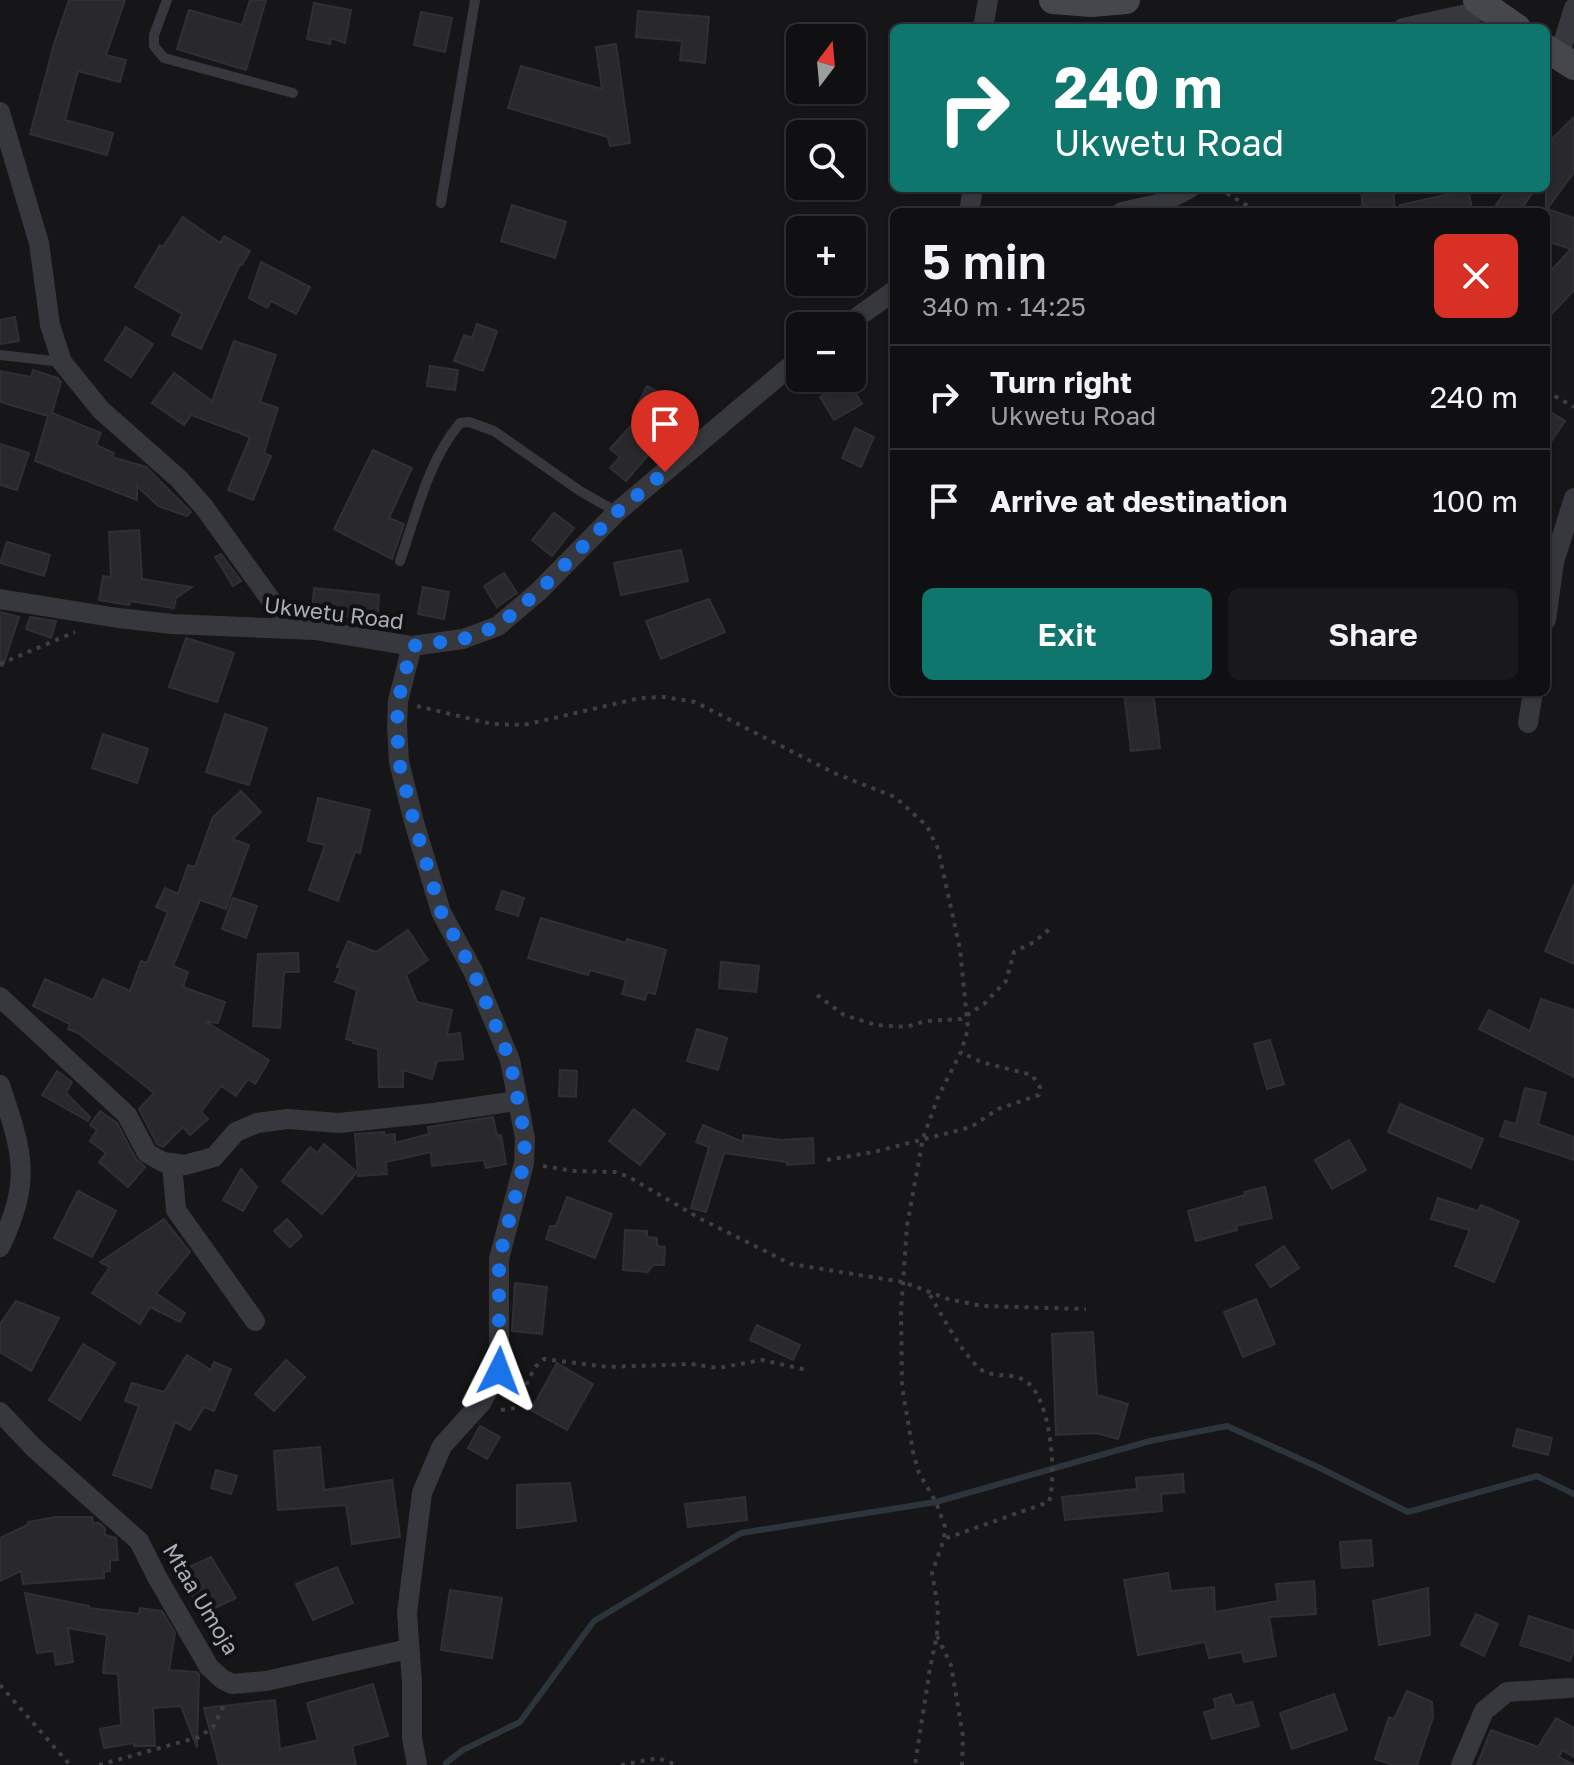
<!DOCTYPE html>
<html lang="en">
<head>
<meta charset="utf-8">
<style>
  :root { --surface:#101012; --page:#19191b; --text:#f1f3f6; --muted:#9c9d9f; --line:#303032; --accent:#0f766e }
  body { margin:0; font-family:"Golos Text",sans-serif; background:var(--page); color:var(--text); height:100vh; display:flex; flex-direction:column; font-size:30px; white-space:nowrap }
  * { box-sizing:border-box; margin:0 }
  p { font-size:26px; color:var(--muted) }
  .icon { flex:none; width:44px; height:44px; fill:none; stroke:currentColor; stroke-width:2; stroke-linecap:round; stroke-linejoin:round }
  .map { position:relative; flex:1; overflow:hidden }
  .drawer { position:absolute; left:890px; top:208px; width:660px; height:488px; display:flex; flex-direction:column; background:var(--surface); border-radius:12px; box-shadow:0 2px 6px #0004,0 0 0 2px var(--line) }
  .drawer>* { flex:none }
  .banner { position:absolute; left:890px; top:24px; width:660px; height:168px; border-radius:12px; box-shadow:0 2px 6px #0004,0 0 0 2px var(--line); background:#0f766e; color:#fff; overflow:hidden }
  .needle { width:52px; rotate:16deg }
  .tools { position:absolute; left:786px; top:24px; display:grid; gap:16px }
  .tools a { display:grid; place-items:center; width:80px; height:80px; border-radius:12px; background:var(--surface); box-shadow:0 2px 6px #0004,0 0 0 2px var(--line); font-size:40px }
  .pin { position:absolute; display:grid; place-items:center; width:68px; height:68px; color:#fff; margin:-82px -34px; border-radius:50% 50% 50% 0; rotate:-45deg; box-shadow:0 0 8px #0007 }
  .pin .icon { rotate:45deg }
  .me { position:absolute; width:88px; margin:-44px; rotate:3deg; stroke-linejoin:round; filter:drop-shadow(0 0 6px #0008) }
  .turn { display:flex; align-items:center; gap:28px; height:168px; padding:0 32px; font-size:36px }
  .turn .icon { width:104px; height:104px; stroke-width:2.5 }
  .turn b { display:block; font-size:56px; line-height:68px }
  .round { display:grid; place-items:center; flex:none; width:84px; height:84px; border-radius:12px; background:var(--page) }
  .overview { display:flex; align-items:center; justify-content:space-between; height:136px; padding:0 32px }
  h1 { font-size:48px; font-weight:600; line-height:60px }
  .button { display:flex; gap:16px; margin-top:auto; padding:16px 32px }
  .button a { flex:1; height:92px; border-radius:12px; background:var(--accent); color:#fff; font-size:32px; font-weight:600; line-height:92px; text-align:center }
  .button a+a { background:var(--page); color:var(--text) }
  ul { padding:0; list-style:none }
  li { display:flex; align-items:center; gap:24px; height:104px; padding:0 32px; border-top:2px solid var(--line) }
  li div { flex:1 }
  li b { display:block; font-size:30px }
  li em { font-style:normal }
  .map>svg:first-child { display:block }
</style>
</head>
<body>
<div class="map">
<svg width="1574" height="1765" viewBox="0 0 1574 1765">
  <rect width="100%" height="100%" fill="#161618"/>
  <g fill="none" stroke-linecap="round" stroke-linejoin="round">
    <path stroke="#2c353c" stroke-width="6" d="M446,1763L463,1750L520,1722L594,1621L741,1533L936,1502L1150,1441L1227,1426L1318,1467L1408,1512L1537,1476L1574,1494"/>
  </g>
  <g fill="#29292c" stroke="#303034" stroke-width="2">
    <path d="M69,0H125L106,55L126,60L120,82L78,71L65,120L113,133L107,155L30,134L54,44Z"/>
    <path d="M250,0H266L246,70L177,49L189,10L242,25Z"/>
    <path d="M314,3L351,10L345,43L331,38L330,44L307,39Z"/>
    <path d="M638,11L709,17L705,63L680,60L682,41L636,37Z"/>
    <path d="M421,12L452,18L445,52L414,45Z"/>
    <path d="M616,44L630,143L610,146L608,137L508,108L521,66L602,89L596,47Z"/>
    <path d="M1574,117V172L1547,209L1574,218V290L1546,320V276L1571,249L1546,241V145Z"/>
    <path d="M1361,188H1393L1395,212H1363Z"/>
    <path d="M1508,188H1536L1519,212H1505L1496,205Z"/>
    <path d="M1468,190L1472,208L1457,212H1401L1400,205Z"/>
    <path d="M512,205L566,222L555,258L501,241Z"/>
    <path d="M183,217L220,243L224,236L250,251L242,265L240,264L201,349L172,335L182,314L135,287L160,245L163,247Z"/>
    <path d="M261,262L310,287L296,314L271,301L267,308L249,298Z"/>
    <path d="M15,317L19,341L0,344V320Z"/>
    <path d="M477,324L497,331L483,371L454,361L464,335L472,338Z"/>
    <path d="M126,327L153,344L131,377L105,360Z"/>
    <path d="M234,341L276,355L260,402L278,408L264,453L271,456L253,500L228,490L250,437L191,415L184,425L152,403L174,373L212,401Z"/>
    <path d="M430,366L458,370L455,390L427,386Z"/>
    <path d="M33,370L58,378L61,382L52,413L101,433L96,445L114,453L112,457L146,467L191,512L187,516L158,506L137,486V500L35,461L48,416L0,402V371L31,377Z"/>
    <path d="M848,380L862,404L834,420L820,397Z"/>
    <path d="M647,386L678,403L655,447L626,481L610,468L620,457L610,449L638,418L632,415Z"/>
    <path d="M1546,409L1565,421L1546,449Z"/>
    <path d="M855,428L874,437L861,467L842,458Z"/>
    <path d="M0,444L29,453L17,490L0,485Z"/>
    <path d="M373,450L412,468L389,518L404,524L392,559L334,529Z"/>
    <path d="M554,513L574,528L552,556L532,540Z"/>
    <path d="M139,530L142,579L192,587L176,598L174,608L130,601L129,605L99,600L103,576L111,577L109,532Z"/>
    <path d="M7,542L50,555L44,576L0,563Z"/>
    <path d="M681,550L688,581L621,595L614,563Z"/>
    <path d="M221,554L241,581L233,586L215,557Z"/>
    <path d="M504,573L517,593L497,607L484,586Z"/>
    <path d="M423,587L449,592L444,619L418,614Z"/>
    <path d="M314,588L379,595L377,627L358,624L359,618L312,613Z"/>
    <path d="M709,599L725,632L661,659L646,621Z"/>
    <path d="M0,612L19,617L3,666H0Z"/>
    <path d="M30,617L56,621L51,638L26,629Z"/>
    <path d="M186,638L234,653L217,702L169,687Z"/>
    <path d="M1124,692H1153L1160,748L1131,751Z"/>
    <path d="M225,714L267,728L249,785L206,772Z"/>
    <path d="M103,734L148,749L137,783L92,768Z"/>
    <path d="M241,791L261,812L232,839L249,845L226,909L200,900L173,966L188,972L183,987L225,1002L218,1023L206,1022L269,1060L255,1084L248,1079L236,1096L221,1086L201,1112L208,1119L190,1135L183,1127L163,1147L157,1144L139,1109L154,1093L78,1033L68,1029L70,1024L33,1006L45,979L93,1000L103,979L130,991L141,961L147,963L168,912L156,907L165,888L178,894L188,865L195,867L213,817Z"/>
    <path d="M318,798L370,810L360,853L355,852L338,901L309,890L325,845L308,841Z"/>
    <path d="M1574,884V964L1545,951Z"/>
    <path d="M502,891L524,898L518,916L496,909Z"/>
    <path d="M233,898L257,906L246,938L222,929Z"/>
    <path d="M541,918L626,943L627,939L666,950L655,994L647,992L645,1000L622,994L626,980L590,970L588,975L528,958Z"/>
    <path d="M408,930L428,960L406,975L417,1002L452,1010L447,1035L460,1033L463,1059L437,1061L432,1079L403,1070V1087H379L378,1049L353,1043L354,1041L346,1039L357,990L335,982L341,968L337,967L348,941L376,952Z"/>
    <path d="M298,953L299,972H284L280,1028L253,1026L258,954Z"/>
    <path d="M721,962L759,966L756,992L719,988Z"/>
    <path d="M1541,999L1574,1010V1077L1479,1029L1489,1010L1530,1031Z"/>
    <path d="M697,1029L727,1038L718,1070L687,1061Z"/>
    <path d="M1270,1040L1284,1084L1267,1089L1254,1044Z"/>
    <path d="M560,1070L577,1071L576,1097L559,1096Z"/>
    <path d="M57,1071L72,1082L66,1093L90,1117L88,1121L42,1095Z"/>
    <path d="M1525,1088L1546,1093L1538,1124L1574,1137V1160L1500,1136L1505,1121L1516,1124Z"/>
    <path d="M1400,1104L1483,1139L1471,1168L1388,1132Z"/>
    <path d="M634,1109L665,1134L640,1165L609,1141Z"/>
    <path d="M100,1111L117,1123L136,1159L145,1167L128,1187L99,1162L106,1153L90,1141L97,1130L90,1125Z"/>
    <path d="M493,1117L497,1136L501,1135L506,1164L486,1168L484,1160L432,1166L431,1152L386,1162L387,1174L358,1176L355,1134L384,1132V1135L395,1134V1143L429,1134L428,1127Z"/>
    <path d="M703,1125L743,1142V1135L782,1140L813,1138L814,1163L787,1165V1162L724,1153L706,1212L691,1208L709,1147L696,1142Z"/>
    <path d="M1349,1140L1366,1170L1332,1189L1315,1160Z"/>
    <path d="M324,1144L357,1172L322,1214L282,1181L310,1147L317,1153Z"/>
    <path d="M241,1169L257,1187L243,1211L223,1200Z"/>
    <path d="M1265,1187L1272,1218L1236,1226L1237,1230L1196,1241L1188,1211L1245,1195L1244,1192Z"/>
    <path d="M78,1191L116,1211L92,1257L54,1238Z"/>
    <path d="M567,1197L612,1214L595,1258L546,1239L550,1226H556Z"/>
    <path d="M1438,1198L1478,1211L1481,1205L1519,1221L1494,1282L1455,1266L1470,1230L1431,1219Z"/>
    <path d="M164,1219L190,1252L156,1293L185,1313L180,1322L150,1307L140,1324L92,1293L110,1267L100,1262Z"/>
    <path d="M287,1219L302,1236L290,1247L274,1231Z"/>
    <path d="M625,1230L647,1231V1237L657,1238V1246L665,1247L664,1265H653L648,1272L623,1270Z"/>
    <path d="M1284,1246L1299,1268L1271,1287L1256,1265Z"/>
    <path d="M515,1283L547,1287L542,1334L512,1331Z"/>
    <path d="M1256,1299L1275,1344L1243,1357L1224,1312Z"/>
    <path d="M16,1301L59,1318L31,1371L0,1352V1324Z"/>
    <path d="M757,1325L800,1345L793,1360L750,1340Z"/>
    <path d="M1093,1332L1097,1395L1128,1404L1118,1439L1096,1433L1056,1435L1052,1334Z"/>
    <path d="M83,1344L115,1363L80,1420L49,1400Z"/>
    <path d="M187,1355L211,1370L214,1362L231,1369L214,1411L204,1407L190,1430L175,1422L151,1488L113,1475L139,1406L125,1401L132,1383L164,1392Z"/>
    <path d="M286,1360L305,1377L274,1411L255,1394Z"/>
    <path d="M557,1363L593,1384L567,1430L531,1410Z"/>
    <path d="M480,1426L500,1437L487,1459L468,1448Z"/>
    <path d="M1517,1429L1552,1438L1548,1455L1513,1446Z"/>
    <path d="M320,1447L324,1490L392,1480L400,1537L352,1544L346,1505L278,1510L274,1451Z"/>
    <path d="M216,1470L237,1476L231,1494L211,1488Z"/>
    <path d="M1183,1474L1184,1492L1161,1494L1162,1511L1065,1520L1062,1497L1137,1489L1136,1478Z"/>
    <path d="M570,1483L576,1521L517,1528V1485Z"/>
    <path d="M745,1497L747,1520L688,1527L685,1504Z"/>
    <path d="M56,1517H92L93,1523H99L105,1528V1535L116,1538L118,1560H110V1571L104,1572V1578L23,1584L21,1571L0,1581V1538L29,1524L28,1522Z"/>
    <path d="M1371,1540L1373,1566L1342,1568L1340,1542Z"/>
    <path d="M211,1557L236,1598L207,1612H200L180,1571Z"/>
    <path d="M337,1567L353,1603L313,1620L296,1584Z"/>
    <path d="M1168,1573L1171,1591L1214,1587L1215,1612L1278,1601L1276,1584L1314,1581L1316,1614L1269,1617L1276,1656L1244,1662L1242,1652L1209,1658L1205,1642L1138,1655L1124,1580Z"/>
    <path d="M1428,1588L1430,1635L1379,1645L1373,1601Z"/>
    <path d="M450,1590L502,1598L492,1658L441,1650Z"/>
    <path d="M25,1593L89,1606V1608L139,1614L140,1608L162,1611L175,1633L169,1670L197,1672L199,1675L197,1748L181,1706L153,1708L155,1746H134V1743L104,1748L100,1729L121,1725L118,1674L103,1673L107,1635L68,1628L73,1662L56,1665L54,1651L37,1653Z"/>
    <path d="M1476,1614L1498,1624L1484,1656L1461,1645Z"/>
    <path d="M1529,1616L1574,1631V1649L1570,1661L1520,1645Z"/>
    <path d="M373,1684L388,1736L352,1746L356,1765H219L204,1708L275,1700L280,1749L318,1740L307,1703Z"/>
    <path d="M1407,1691L1432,1702L1433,1717L1417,1765H1394L1375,1759L1389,1717L1394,1719Z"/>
    <path d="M1231,1694L1235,1706L1252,1702L1259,1726L1212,1739L1204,1712L1216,1709L1214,1699Z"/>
    <path d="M1334,1694L1347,1730L1292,1749L1280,1713Z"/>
    <path d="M1556,1718L1574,1728V1757L1562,1750L1559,1757L1574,1765H1477L1491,1730L1538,1747Z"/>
  </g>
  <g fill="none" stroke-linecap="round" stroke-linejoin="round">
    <g stroke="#3d3f44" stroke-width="4" stroke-dasharray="4 6" stroke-linecap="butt">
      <path d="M1218,188L1258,212"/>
      <path d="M1546,391L1574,407"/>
      <path d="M0,664L75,632"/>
      <path d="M417,706L492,724L524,725L640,698L664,697L695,702L834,773L895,797L927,826L938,849L960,949L968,1029L961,1052L938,1097L923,1138L907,1226L901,1311L902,1386L913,1452L919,1473L936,1502L945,1527L944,1539L932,1573L938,1608L937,1635L930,1668L915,1765"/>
      <path d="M817,995L844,1015L876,1025L906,1027L926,1021L961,1019L984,1004L1006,981L1014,952L1034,942L1051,928"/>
      <path d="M827,1160L874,1152L971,1127L998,1109L1039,1095L1040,1087L1032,1075L981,1062L961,1052"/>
      <path d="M543,1166L574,1171L615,1172L629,1177L701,1219L791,1264L903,1282L948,1299L982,1306L1086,1309"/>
      <path d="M930,1295C943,1317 960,1350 978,1367C990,1379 1010,1372 1024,1380C1051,1395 1057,1475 1049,1502L944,1539"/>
      <path d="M501,1410L515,1408L535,1367L544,1359L608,1367L691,1364L718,1368L762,1360L807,1370"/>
      <path d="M937,1636L951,1665L963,1736L962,1765"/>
      <path d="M0,1685L70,1765"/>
      <path d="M99,1765L199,1737L213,1727L226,1701"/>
      <path d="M621,1765L658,1758L677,1765"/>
    </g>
    <g stroke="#37383d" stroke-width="10">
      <path d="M167,0L154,35V46L164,58L293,93"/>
      <path d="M441,203L475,0"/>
      <path d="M0,355L62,362"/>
      <path d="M400,561C416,515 428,461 460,423L469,422L494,431L580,491L617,512"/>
    </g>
    <g stroke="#37383d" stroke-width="20">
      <path d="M983,28L988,0"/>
      <path d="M1403,28L1490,9"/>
      <path d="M1559,56L1574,8"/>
      <path d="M0,112L39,243L50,325L62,362L101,410L179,479L204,507L291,628"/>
      <path d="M969,212L973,188"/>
      <path d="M1122,212L1162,203L1190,188"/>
      <path d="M845,326L894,291"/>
      <path d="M0,599L118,618L172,624L315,630L412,646L463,639L498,626L538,592L617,512L800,358"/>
      <path d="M1546,620L1554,562L1574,498"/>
      <path d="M412,646L398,701L397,726L399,762L414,822L441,912L473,971L510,1060L525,1138L524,1163L499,1259V1371L481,1403L442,1446L422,1493L407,1613L412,1683V1738L417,1765"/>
      <path d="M1528,723L1533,692"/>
      <path d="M0,997L127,1115L147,1153L163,1162L185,1165L214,1157L236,1132L257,1123L288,1119L339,1123L434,1113L516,1101"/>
      <path d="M0,1085C23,1154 32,1179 0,1247"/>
      <path d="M172,1163L176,1210L255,1321"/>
      <path d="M0,1412L34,1448L139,1541L157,1577L209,1667L222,1679L232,1684L266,1681L408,1649"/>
      <path d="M1461,1765L1484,1711L1507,1692L1570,1688"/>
    </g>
    <g stroke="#45474d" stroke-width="28">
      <path d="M1053,0L1091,3L1126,0"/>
      <path d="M1477,0L1517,28"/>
      <path d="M1546,48L1574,66"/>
    </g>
  </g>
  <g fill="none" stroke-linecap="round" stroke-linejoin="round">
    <path stroke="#1a73e8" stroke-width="14" stroke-dasharray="0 25.2" d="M499,1371V1259L524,1163L525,1138L510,1060L473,971L441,912L414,822L399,762L397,726L398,701L412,646L463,639L498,626L538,592L617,512L665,472"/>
  </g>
  <g text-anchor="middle" stroke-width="8" stroke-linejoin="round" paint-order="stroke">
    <g font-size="22" fill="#a8adb8" stroke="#111113">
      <text transform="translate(334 613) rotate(7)" y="8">Ukwetu Road</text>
      <text transform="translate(201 1599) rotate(59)" y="8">Mtaa Umoja</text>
    </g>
  </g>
</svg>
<div class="tools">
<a><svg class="needle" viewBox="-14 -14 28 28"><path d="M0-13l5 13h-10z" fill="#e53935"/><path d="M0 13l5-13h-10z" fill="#9c9d9f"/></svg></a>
<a><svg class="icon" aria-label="search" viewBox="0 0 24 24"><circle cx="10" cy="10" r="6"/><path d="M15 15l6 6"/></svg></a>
<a>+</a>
<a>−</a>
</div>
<div class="pin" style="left:665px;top:472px;background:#d93025"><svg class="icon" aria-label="arrive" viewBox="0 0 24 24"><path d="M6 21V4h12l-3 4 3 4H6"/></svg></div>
<svg class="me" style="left:499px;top:1371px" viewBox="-20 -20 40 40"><path d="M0-17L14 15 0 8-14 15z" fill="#1a73e8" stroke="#fff" stroke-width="4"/></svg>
<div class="banner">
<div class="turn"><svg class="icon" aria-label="right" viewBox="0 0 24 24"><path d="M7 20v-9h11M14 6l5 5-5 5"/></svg><div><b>240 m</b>Ukwetu Road</div></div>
</div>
<section class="drawer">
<div class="overview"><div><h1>5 min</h1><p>340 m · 14:25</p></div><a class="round" style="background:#d93025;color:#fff"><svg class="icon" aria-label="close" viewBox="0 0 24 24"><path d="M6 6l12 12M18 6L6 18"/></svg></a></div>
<ul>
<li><svg class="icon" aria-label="right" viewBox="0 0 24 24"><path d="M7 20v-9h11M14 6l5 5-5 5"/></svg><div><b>Turn right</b><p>Ukwetu Road</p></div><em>240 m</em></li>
<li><svg class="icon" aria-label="arrive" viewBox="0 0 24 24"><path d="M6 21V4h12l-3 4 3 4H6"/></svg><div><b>Arrive at destination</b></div><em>100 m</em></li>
</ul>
<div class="button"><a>Exit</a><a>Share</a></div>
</section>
</div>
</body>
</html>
